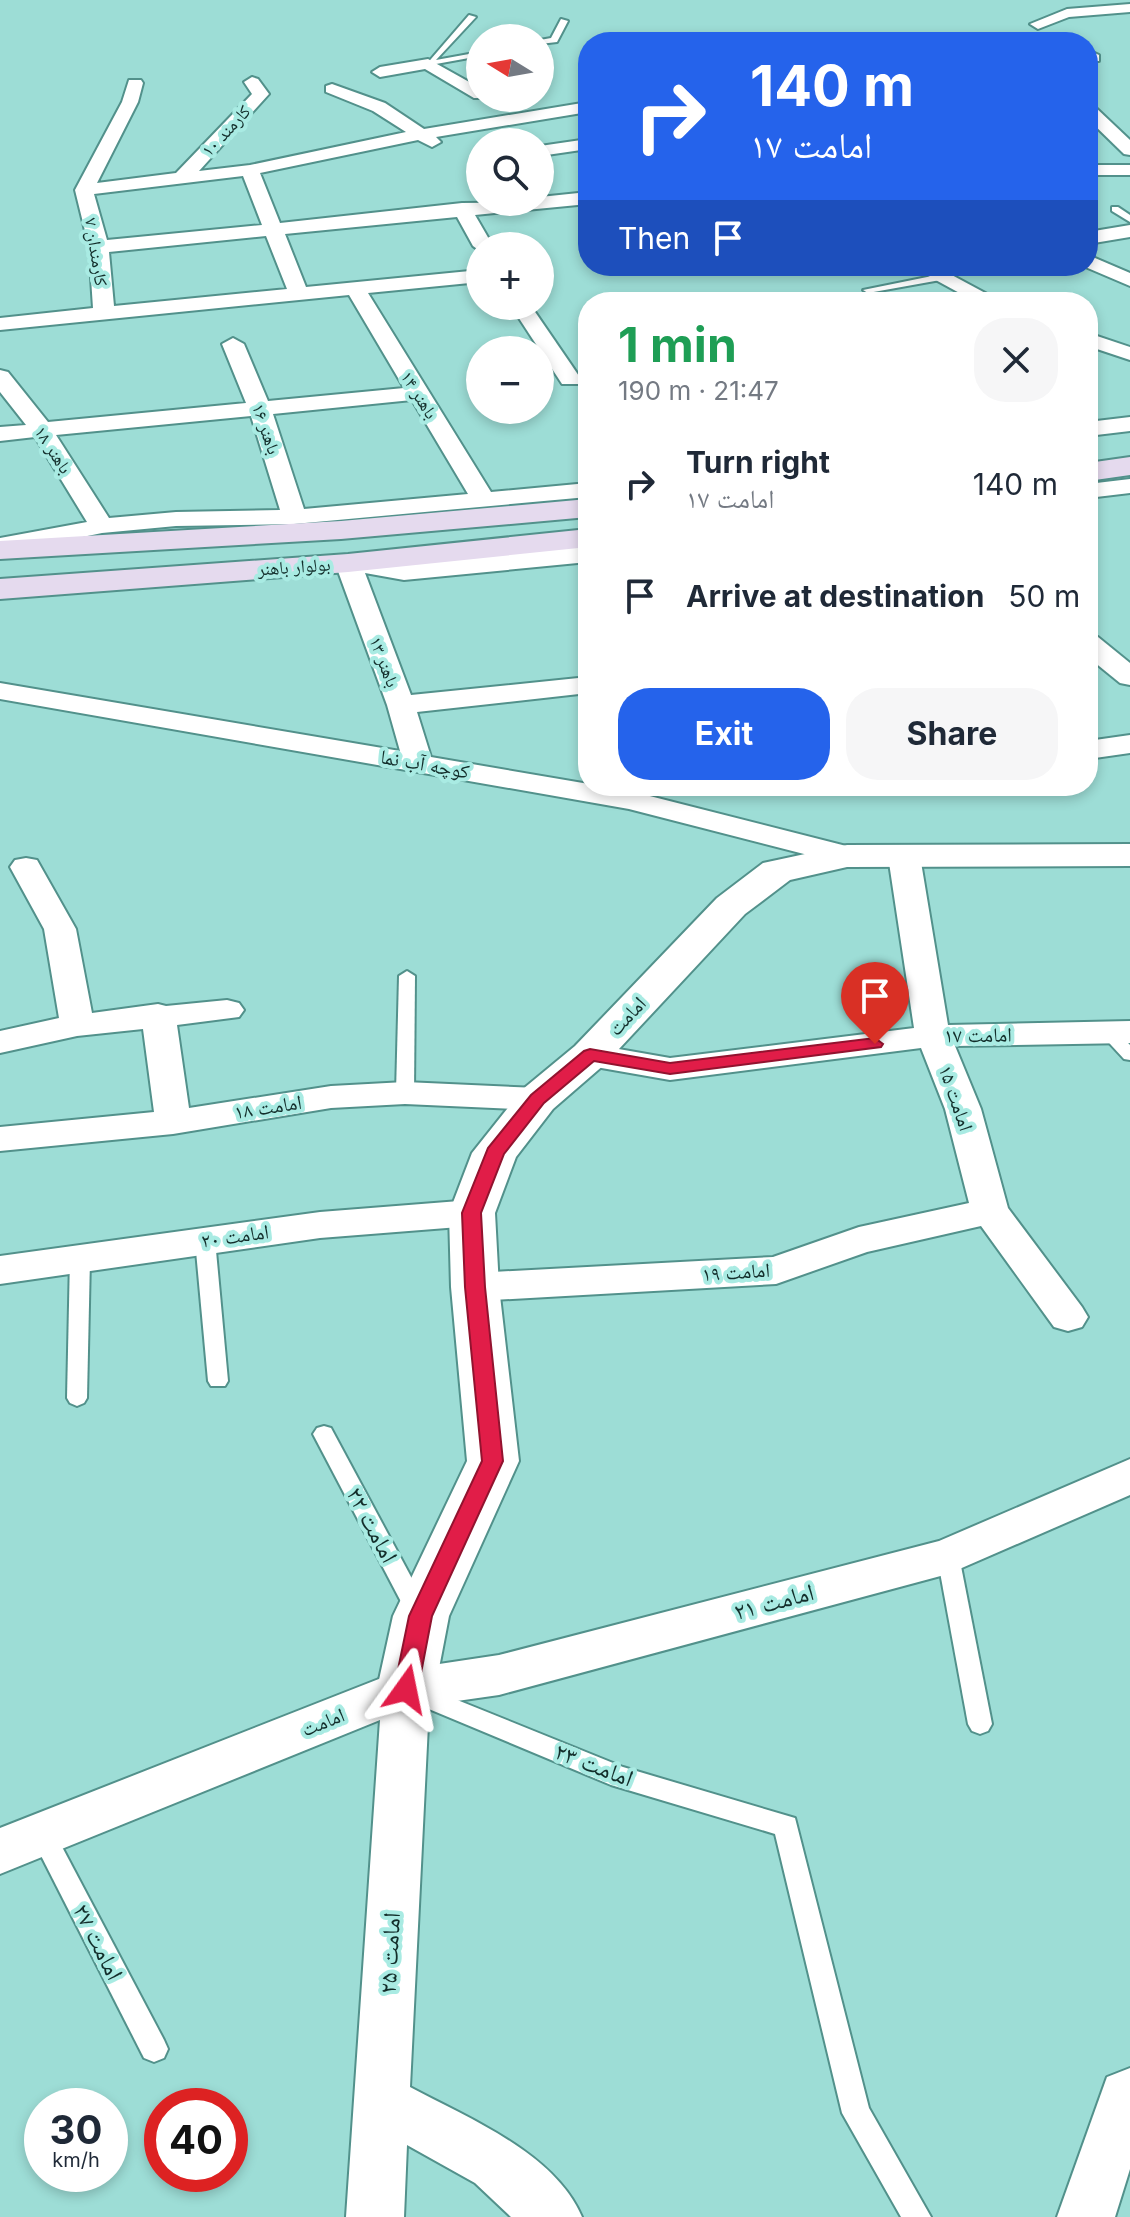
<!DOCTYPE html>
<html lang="en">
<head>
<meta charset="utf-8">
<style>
  :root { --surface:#fff; --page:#f6f6f7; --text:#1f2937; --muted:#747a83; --accent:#2563eb }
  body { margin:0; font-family:Inter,"Noto Naskh Arabic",sans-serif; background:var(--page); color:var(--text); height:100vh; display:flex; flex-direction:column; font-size:30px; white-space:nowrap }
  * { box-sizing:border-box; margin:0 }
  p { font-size:26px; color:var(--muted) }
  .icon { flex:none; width:44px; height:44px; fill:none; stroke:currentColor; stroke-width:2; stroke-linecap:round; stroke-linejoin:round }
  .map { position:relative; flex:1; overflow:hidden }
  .panel { position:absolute; left:578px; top:292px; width:520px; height:504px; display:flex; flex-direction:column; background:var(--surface); border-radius:32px; box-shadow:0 4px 12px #0003 }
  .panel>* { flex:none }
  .top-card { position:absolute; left:578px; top:32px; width:520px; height:244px; border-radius:32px; box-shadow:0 4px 12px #0003; background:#2563eb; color:#fff; overflow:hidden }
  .needle { width:52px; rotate:281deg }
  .controls { position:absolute; left:466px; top:24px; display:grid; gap:16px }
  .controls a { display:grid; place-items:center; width:88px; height:88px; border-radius:50%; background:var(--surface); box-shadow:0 4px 12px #0003; font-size:40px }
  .speed { position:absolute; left:24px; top:2088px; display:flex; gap:16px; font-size:40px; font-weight:700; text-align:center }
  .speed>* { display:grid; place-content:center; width:104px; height:104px; border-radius:50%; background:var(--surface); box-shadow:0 4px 12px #0003; line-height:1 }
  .speed small { font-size:20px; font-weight:400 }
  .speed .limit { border:12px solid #d22; background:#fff; color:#111 }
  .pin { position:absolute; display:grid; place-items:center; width:68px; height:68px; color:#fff; margin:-82px -34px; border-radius:50% 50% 50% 0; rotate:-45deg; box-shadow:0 0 8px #0007 }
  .pin .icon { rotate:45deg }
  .me { position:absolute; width:88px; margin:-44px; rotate:12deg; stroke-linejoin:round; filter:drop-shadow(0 0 6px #0008) }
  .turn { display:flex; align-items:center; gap:28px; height:168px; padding:0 40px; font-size:36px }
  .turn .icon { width:104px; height:104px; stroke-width:2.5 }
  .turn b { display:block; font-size:56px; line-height:68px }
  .then { display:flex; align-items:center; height:76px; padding:0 40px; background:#0003; gap:16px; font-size:30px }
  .round { display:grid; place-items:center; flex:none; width:84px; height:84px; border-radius:32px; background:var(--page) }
  .overview { display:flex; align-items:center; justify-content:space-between; height:136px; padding:0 40px }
  h1 { font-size:48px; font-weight:700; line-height:60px; color:#1e9e55 }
  .cta { display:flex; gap:16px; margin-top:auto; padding:16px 40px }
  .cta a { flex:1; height:92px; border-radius:32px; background:var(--accent); color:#fff; font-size:32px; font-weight:700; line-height:92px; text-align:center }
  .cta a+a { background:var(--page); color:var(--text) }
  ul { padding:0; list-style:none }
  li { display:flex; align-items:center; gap:24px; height:112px; padding:0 40px }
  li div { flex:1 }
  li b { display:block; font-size:30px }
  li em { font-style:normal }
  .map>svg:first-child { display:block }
</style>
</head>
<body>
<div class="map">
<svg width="1130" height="2217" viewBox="0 0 1130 2217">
  <rect width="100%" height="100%" fill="#9dddd6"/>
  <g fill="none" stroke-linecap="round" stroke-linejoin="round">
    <g stroke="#52918b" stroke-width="4">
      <g id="service">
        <path d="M469,15L476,17L436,60L480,52V56L425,66Z"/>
        <path d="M561,19L568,21L557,42L540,44V40L551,38Z"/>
        <path d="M1112,207H1118L1130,215V222L1112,211Z"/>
        <path d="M942,274L946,275V279L868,293L863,290Z"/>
        <path d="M407,971L415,976L414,1093L405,1099L396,1093L399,976Z"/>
        <path d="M1108,1027L1114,1028L1130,1045V1060L1124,1059L1099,1032Z"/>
        <path d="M205,1233L212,1235L215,1240L228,1381L225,1386H211L208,1381L195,1240L198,1235Z"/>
        <path d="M80,1251L87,1253L90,1258L87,1398L84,1403L77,1406L70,1403L67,1398L70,1258L73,1253Z"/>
        <path d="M324,1426L331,1428L424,1601L427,1608L424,1615L416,1617L408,1615L313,1434L317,1428Z"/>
        <path d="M948,1547L956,1550L959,1556L992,1724L988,1731L980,1734L972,1731L968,1724L937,1556L940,1550Z"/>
        <path d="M420,1685L623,1767L795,1818L869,2108L931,2217H901L842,2113L775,1834L611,1785L412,1702L408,1695L412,1688Z"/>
        <path d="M42,1823L51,1826L164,2040L168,2049L164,2058L154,2062L144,2058L30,1834L33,1826Z"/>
      </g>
    </g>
    <g stroke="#52918b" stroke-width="4">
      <g id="minor">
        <path d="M1130,4V12L1069,17L1038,29L1030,24L1067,9Z"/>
        <path d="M1088,50L1099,55V61H1088Z"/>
        <path d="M428,59L480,88V98H486H474L425,69L380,77L372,72L380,67Z"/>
        <path d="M252,77L258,79L269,94L199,171L250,165L406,132L373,111L326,92V86L332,84L385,103L424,129L588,102V112L436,137L441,142L432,147L418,140L260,173L280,223L462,203L540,202V197L588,192V204L475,215L493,246H480V251L473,246L457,217L285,234L306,287L480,270V282L368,293L491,492L588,483V497L294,524L176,526L102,533L0,554V538L87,522L35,437L0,441V427L26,425L0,392V370L8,372L48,422L246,403L222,344L233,338L244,344L268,401L404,388L349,295L0,330V318L93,308L89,247L75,190L122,102L129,80H141L143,83L138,102L97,183L176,173L252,94L244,82ZM243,176L262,225L107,240L94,194ZM266,236L287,289L114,306L109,252ZM412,400L468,494L304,509L273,414ZM251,416L280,510L176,512L109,518L56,435Z"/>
        <path d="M1088,105L1094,106L1130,140V155L1124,154L1088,119Z"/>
        <path d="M588,139V149L540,156V146Z"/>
        <rect x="1088" y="165" width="42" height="10"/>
        <path d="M1130,225V237L1088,244V232Z"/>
        <path d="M1088,255L1130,273V286L1083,266H1088Z"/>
        <path d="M910,266H935L1002,302H976Z"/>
        <path d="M511,306H531L581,379L578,384H562Z"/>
        <path d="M1088,333L1130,347V360L1088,346Z"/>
        <path d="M1130,417V431L1088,436V422Z"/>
        <path d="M1130,479V493L1088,498V484Z"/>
        <path d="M588,546V562L404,580L365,573L411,695L588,677V693L417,712L431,757L630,791L858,849L863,856L858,863L847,865L629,809L0,699V683L400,751L387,705L335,563L339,558L348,555L404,564Z"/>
        <path d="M1088,635L1098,637L1130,663V685L1120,683L1088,657Z"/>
        <path d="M1130,735V753L1088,759V741Z"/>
        <path d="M904,847L915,849L920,856L948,1025L1130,1021V1043L955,1046L981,1109L1008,1208L1082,1307L1088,1317L1082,1327L1068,1331L1054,1327L981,1226L867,1252L776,1284L475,1301L461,1297L455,1287L461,1277L475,1273L773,1257L859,1227L969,1203L945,1109L921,1048L670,1080L590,1066L578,1063L573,1055L578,1047L590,1044L670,1058L914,1028L888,856L893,849Z"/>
        <path d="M26,858L37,860L76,929L92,1013L158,1004L166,1006L227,1000L239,1003L244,1010L239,1017L177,1025L189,1108L331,1086L405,1082L538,1088L551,1091L556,1099L551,1107L538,1110L405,1104L331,1108L173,1134L0,1151V1127L154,1112L143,1029L77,1036L0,1053V1031L59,1018L44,929L10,867L15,860Z"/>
        <path d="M472,1200L485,1204L491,1213L485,1222L472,1226L320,1238L0,1284V1256L320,1212Z"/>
        <path d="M1130,1459V1495L948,1574L499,1695L429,1705L410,2087C468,2118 555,2153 582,2217H511L475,2183L407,2145L404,2217H346L380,1720L0,1874V1828L389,1675L406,1669L499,1655L939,1541Z"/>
        <path d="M1130,2068V2169L1115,2217H1057L1107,2077Z"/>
      </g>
    </g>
    <g stroke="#52918b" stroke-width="4">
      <path id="tertiary" d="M1130,844V866L847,867L790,880L745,914L605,1064L553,1109L516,1157L495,1213L499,1287L519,1461L449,1616L435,1689L426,1706L406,1713L386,1706L377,1689L393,1616L467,1461L451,1287L449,1213L472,1153L523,1089L575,1046L717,898L763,863L847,845Z"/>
    </g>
    <g stroke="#52918b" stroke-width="4">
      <g id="secondary">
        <path d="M1130,457V475L1088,481V463Z"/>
        <path d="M588,499V517L341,539L0,559V541L341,521Z"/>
        <path d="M588,529V547L348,572L0,599V579L348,554Z"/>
      </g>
    </g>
    <use href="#service" fill="#fff" fill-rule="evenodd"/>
    <use href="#minor" fill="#fff" fill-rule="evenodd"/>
    <use href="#tertiary" fill="#fff" fill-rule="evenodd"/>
    <use href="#secondary" fill="#e5daee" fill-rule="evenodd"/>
  </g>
  <path fill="#e11d48" stroke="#92132f" stroke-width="2" d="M875,1038L883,1044L881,1047L670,1074L594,1061L544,1103L504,1154L481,1213L485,1287L503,1461L432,1616L418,1689L414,1696L406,1699L397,1696L394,1689L409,1616L482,1461L465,1287L462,1213L488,1148L531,1095L584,1051L590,1049L670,1063Z"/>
  <g text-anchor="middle" stroke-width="8" stroke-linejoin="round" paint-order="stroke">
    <g font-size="18" fill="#132e2b" stroke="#a9ebe3">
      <text transform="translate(226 131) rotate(-47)" y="6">کارمند ۱۰</text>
      <text transform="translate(96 252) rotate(81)" y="6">کارمندان ۷</text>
      <text transform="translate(419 395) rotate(58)" y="6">باهنر ۱۴</text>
      <text transform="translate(266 429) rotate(71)" y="6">باهنر ۱۶</text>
      <text transform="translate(53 450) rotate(57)" y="6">باهنر ۱۸</text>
      <text transform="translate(294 567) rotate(-4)" y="6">بولوار باهنر</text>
      <text transform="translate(384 662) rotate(69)" y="6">باهنر ۱۳</text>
    </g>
    <g font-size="20" fill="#132e2b" stroke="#a9ebe3">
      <text transform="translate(425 764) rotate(10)" y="7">کوچه آب نما</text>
      <text transform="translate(627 1016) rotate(-47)" y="7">امامت</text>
      <text transform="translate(978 1035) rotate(-1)" y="7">امامت ۱۷</text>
      <text transform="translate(956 1098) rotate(71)" y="7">امامت ۱۵</text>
      <text transform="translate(268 1107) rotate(-9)" y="7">امامت ۱۸</text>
      <text transform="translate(235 1236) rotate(-8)" y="7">امامت ۲۰</text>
      <text transform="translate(736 1272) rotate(-4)" y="7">امامت ۱۹</text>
      <text transform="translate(323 1722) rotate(-22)" y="7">امامت</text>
    </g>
    <g font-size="24" fill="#132e2b" stroke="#a9ebe3">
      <text transform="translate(372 1525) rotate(62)" y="8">امامت ۲۲</text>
      <text transform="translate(774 1602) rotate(-15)" y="8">امامت ۲۱</text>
      <text transform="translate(594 1765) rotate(21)" y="8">امامت ۲۳</text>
      <text transform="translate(98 1942) rotate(63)" y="8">امامت ۲۷</text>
      <text transform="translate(390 1953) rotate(-87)" y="8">امامت ۲۵</text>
    </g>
  </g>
</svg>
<div class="controls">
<a><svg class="needle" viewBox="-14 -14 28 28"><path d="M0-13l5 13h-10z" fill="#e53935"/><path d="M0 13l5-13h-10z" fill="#747a83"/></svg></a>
<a><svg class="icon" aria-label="search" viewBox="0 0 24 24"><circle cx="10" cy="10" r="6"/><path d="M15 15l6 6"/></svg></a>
<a>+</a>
<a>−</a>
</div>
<div class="speed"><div>30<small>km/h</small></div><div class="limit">40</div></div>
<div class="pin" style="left:875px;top:1044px;background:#d93025"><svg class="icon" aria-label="arrive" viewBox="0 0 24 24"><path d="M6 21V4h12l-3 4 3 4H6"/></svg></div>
<svg class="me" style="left:406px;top:1689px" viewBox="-20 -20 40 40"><path d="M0-17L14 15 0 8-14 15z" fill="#e11d48" stroke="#fff" stroke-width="4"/></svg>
<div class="top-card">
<div class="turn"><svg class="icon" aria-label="right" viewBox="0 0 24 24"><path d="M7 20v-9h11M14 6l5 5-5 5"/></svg><div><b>140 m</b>امامت ۱۷</div></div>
<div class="then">Then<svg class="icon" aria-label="arrive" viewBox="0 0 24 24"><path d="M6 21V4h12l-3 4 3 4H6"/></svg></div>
</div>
<section class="panel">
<div class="overview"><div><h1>1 min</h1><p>190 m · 21:47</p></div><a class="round"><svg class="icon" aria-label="close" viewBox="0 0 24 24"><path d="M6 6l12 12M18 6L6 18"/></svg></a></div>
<ul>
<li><svg class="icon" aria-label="right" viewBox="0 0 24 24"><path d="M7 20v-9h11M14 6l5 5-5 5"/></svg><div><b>Turn right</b><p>امامت ۱۷</p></div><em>140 m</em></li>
<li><svg class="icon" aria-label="arrive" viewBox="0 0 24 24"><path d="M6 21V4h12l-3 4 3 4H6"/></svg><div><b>Arrive at destination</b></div><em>50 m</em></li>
</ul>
<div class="cta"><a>Exit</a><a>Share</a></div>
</section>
</div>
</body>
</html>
